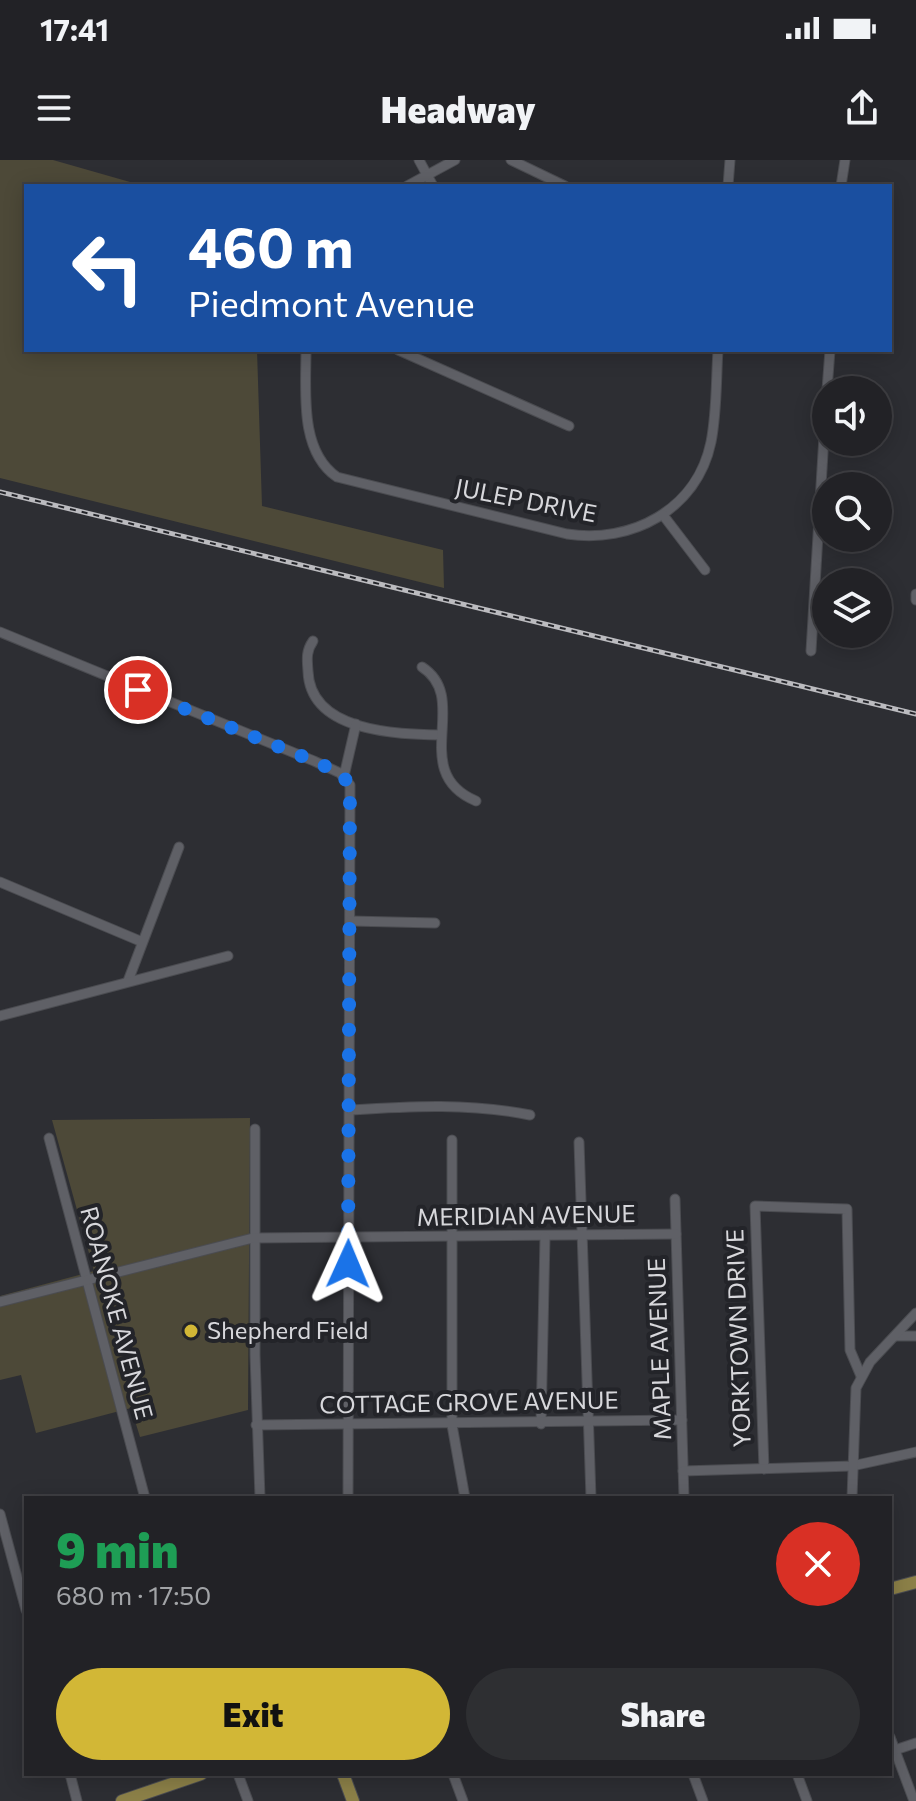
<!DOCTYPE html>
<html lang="en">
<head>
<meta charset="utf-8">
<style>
  :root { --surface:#222226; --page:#2e2f32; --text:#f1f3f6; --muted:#a2a4a7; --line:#3f3f43; --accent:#d2b736 }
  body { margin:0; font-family:Commissioner,sans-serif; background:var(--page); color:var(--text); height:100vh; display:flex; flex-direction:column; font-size:30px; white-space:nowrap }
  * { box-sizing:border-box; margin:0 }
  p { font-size:26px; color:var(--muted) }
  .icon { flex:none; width:44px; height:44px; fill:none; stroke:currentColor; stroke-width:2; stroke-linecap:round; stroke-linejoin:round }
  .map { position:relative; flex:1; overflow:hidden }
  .sheet { position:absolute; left:24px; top:1336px; width:868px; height:280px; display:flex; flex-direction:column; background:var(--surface); border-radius:0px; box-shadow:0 4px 20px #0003,0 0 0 2px var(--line) }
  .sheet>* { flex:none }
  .guide { position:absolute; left:24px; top:24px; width:868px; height:168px; border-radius:0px; box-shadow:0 4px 20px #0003,0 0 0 2px var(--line); background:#1a4fa0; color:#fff; overflow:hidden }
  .controls { position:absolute; left:812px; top:216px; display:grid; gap:16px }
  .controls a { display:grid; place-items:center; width:80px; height:80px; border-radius:50%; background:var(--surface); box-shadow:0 4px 20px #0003,0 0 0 2px var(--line); font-size:40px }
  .pin { position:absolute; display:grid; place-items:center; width:68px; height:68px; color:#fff; margin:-34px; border:4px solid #fff; border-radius:50%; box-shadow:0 2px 8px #0007 }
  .me { position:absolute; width:88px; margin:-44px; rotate:1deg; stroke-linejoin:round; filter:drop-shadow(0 0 6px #0008) }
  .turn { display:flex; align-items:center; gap:28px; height:168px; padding:0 32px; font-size:36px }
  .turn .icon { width:104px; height:104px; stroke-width:2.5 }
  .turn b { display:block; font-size:56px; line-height:68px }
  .round { display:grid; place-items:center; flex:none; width:84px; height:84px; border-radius:42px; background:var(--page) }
  .summary { display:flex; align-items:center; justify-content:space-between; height:136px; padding:0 32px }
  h1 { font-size:48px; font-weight:800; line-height:60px; color:#1e9e55 }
  .button { display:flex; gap:16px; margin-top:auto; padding:16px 32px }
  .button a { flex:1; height:92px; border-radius:48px; background:var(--accent); color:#111; font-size:32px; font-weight:800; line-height:92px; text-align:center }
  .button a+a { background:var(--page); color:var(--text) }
  .status { display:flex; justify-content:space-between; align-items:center; height:56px; padding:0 40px; background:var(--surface); direction:ltr }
  .status svg { height:22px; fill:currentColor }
  header { display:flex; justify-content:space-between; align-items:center; height:104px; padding:0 32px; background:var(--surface); font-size:36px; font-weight:800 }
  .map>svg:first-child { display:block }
</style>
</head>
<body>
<div class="status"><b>17:41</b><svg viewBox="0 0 49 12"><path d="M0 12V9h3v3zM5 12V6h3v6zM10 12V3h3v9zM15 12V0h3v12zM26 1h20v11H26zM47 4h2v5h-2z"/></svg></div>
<header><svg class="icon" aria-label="menu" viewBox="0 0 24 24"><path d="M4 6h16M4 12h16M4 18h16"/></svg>Headway<svg class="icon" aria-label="share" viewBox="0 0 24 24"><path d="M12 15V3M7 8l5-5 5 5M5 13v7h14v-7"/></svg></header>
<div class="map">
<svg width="916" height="1641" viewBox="0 0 916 1641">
  <rect width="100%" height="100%" fill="#2d2e33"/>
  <g fill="#4d4938">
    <path d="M0,0H53L144,26H26V190H257L262,346L443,390L444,428L0,318Z"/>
    <path d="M250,958L248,1250L140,1277L131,1248L36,1273L21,1215L0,1220V1136L94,1111L52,960Z"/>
  </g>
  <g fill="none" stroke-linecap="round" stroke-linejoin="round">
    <g stroke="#4b4c51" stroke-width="11">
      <g id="minor">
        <path d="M419,0L433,26"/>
        <path d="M511,0L565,26"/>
        <path d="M407,26L455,0"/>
        <path d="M728,26L730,0"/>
        <path d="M841,26L845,0"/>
        <path d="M306,190C306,231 299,291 337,317L567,374C631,384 697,350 711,282C717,252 716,220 718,190"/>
        <path d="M398,190L569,266"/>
        <path d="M827,230L830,190"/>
        <path d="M663,355L705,410"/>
        <path d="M916,440V434"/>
        <path d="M0,472L314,601L340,613L350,625L348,1338"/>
        <path d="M313,481C306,491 307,499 308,511C310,572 396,574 441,575"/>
        <path d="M811,491L826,243"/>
        <path d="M422,507C472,539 407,612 476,641"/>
        <path d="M344,616L356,564"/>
        <path d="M0,722L140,781"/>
        <path d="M351,761L435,763"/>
        <path d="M128,821L179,687"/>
        <path d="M0,856L228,796"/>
        <path d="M351,950C412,946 470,943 530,955"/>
        <path d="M255,969V1195L260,1338"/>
        <path d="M49,978L145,1338"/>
        <path d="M452,980V1265L465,1338"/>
        <path d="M579,982L591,1338"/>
        <path d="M675,1039L684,1338"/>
        <path d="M0,1142L253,1078L676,1074"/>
        <path d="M896,1176H916"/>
        <path d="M541,1264L545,1077"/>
        <path d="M256,1265L682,1260"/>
        <path d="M764,1309L755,1046L847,1049L850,1190L861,1216"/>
        <path d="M683,1311L852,1306L916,1292"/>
        <path d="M852,1338L856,1228L870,1202L916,1153"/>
        <path d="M0,1354L26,1450"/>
        <path d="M890,1577L914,1641"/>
        <path d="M895,1590L916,1583"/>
        <path d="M70,1614L77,1641"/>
        <path d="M238,1614L248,1641"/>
        <path d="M453,1614L463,1641"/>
        <path d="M693,1614L703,1641"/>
        <path d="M797,1614L807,1641"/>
      </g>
    </g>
    <g stroke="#4b4c51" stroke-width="14">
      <g id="major">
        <path d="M890,1429L916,1422"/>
        <path d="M343,1614L353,1641"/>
        <path d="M122,1641L201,1614"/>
      </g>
    </g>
    <use href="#minor" stroke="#5f6066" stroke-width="9"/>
    <use href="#major" stroke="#8c8048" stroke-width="12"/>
    <g stroke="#bbbbbf" stroke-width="5">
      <path id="rail" d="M0,332L916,554"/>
    </g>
    <use href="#rail" stroke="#232429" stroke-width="2" stroke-dasharray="6" stroke-linecap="butt"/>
  </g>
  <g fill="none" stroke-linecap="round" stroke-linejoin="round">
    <path stroke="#1a73e8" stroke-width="14" stroke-dasharray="0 25.2" d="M138,530L314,601L340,613L350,625L348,1104"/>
  </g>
  <circle fill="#d2b736" stroke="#232429" stroke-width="3" cx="191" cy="1171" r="8"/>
  <g text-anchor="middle" stroke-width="8" stroke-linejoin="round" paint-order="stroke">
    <g font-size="24" fill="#d7d7db" stroke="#232429">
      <text transform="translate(526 341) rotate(11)" y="8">JULEP DRIVE</text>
      <text transform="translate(526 1056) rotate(-1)" y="8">MERIDIAN AVENUE</text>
      <text transform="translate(116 1153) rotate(75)" y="8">ROANOKE AVENUE</text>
      <text transform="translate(739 1178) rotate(-92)" y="8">YORKTOWN DRIVE</text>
      <text transform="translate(660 1189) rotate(-92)" y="8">MAPLE AVENUE</text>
      <text transform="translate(469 1243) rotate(-1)" y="8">COTTAGE GROVE AVENUE</text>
    </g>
    <g font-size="24" fill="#d7d7db" stroke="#232429" text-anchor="start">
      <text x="207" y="1179">Shepherd Field</text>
    </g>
  </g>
</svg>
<div class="controls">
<a><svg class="icon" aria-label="sound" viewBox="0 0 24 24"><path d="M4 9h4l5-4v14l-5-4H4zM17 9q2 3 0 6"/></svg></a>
<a><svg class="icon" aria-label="search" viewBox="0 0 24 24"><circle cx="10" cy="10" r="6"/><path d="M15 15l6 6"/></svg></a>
<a><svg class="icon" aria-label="layers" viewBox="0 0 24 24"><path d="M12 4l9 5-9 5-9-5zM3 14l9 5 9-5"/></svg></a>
</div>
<div class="pin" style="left:138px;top:530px;background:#d93025"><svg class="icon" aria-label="arrive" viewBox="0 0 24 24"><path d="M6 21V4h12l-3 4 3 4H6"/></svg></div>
<svg class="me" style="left:348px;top:1104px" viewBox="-20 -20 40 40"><path d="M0-17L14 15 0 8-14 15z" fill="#1a73e8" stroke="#fff" stroke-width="4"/></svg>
<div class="guide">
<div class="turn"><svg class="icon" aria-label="left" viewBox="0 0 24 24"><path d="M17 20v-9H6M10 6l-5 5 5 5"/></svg><div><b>460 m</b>Piedmont Avenue</div></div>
</div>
<section class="sheet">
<div class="summary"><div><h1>9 min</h1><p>680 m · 17:50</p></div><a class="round" style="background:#d93025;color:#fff"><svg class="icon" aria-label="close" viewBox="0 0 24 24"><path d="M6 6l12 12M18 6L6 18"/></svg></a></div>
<div class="button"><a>Exit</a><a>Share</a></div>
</section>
</div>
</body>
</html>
